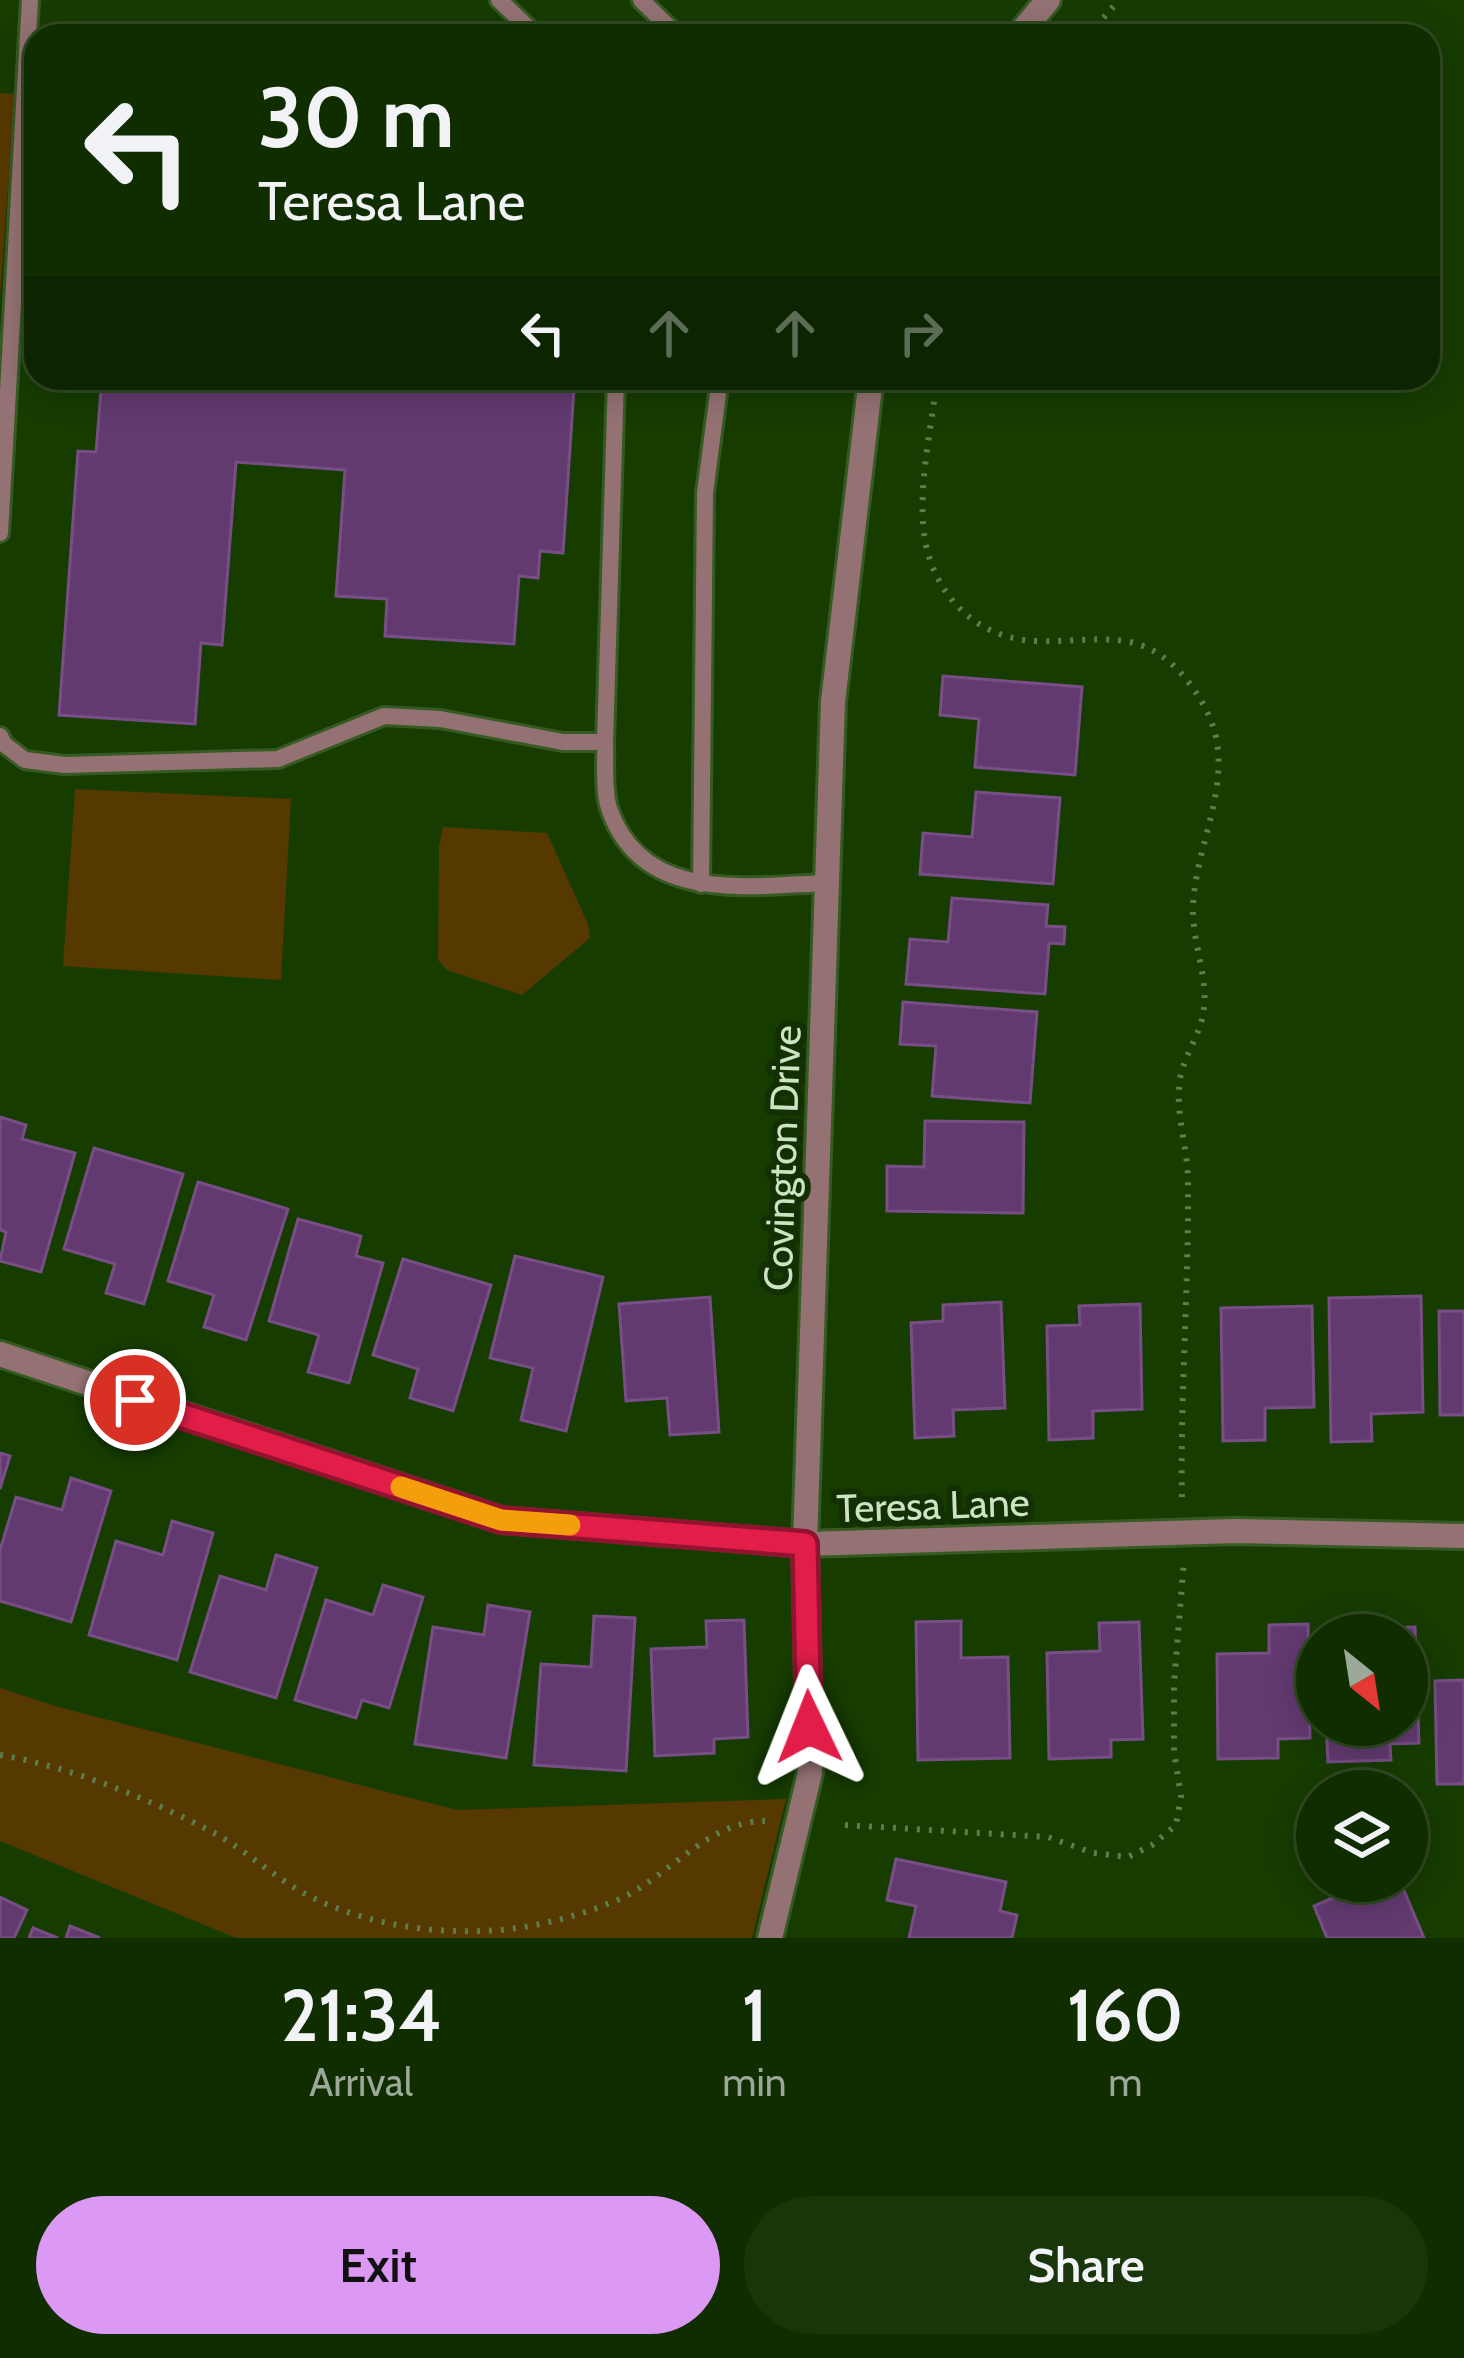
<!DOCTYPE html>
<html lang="en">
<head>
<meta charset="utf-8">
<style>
  :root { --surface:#102d00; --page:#19350a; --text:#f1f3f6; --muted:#9ca899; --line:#304922; --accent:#dc99f4 }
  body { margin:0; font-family:Cabin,sans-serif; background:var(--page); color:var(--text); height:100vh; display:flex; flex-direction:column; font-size:45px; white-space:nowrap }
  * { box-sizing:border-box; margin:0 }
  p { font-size:39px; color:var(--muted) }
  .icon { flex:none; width:66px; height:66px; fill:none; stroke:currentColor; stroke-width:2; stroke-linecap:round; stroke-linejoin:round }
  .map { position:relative; height:1938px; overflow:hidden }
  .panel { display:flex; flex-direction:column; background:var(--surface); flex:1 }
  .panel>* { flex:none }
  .hud { position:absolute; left:24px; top:24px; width:1416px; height:366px; border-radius:36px; box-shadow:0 6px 30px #0003,0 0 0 3px var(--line); background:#102d00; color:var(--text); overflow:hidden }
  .needle { width:78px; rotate:150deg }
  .tools { position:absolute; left:1296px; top:1614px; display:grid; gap:24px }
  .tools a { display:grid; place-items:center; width:132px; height:132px; border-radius:50%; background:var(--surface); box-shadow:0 6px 30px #0003,0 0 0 3px var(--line); font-size:60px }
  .pin { position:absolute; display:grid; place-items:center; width:102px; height:102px; color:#fff; margin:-51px; border:6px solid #fff; border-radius:50%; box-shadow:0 3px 12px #0007 }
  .me { position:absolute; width:132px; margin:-66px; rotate:358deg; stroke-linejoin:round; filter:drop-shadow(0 0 9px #0008) }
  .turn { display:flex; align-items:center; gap:42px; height:252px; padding:0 36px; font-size:54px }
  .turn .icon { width:156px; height:156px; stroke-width:2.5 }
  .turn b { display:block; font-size:84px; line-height:102px }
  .lanes { display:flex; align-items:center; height:114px; padding:0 36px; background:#0003; justify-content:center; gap:60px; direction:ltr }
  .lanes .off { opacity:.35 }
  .eta { display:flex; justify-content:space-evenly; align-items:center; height:204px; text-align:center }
  .eta b { font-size:72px; font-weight:600; line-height:84px }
  .cta { display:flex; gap:24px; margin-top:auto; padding:24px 36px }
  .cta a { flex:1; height:138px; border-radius:72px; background:var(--accent); color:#111; font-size:48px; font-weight:600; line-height:138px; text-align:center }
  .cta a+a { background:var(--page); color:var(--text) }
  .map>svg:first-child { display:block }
</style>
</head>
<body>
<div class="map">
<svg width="1464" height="1938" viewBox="0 0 1464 1938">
  <rect width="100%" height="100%" fill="#163c00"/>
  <g fill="#563901">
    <path d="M0,93L15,94L0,297Z"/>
    <path d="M75,789L291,799L281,980L63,966Z"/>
    <path d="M443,827L547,833L588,924L590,938L522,995L447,970L438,960L439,846Z"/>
    <path d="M0,1688L58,1707L457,1810L786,1799L752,1938H236L0,1841Z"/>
  </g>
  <g fill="#623a70" stroke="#774e86" stroke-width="3">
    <path d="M102,378H516V383L574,388L563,553L540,551L538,578L519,576L514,644L385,636L387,599L336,596L345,470L236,462L222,645L201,643L195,724L59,715L78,451L96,452Z"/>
    <path d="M943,676L1082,687L1075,775L975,767L979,719L940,715Z"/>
    <path d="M976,792L1060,798L1053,884L920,874L923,833L972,837Z"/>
    <path d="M952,898L1048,905L1046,926L1065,927L1064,944L1049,943L1045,994L906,984L910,939L948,942Z"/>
    <path d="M903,1002L1037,1012L1030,1103L932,1096L936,1046L900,1044Z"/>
    <path d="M0,1117L26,1125L22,1139L75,1153L41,1272L0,1261L6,1232L0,1230Z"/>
    <path d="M925,1121L1024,1122L1023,1213L887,1211V1166L924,1167Z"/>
    <path d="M94,1148L183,1174L144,1304L106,1293L115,1264L64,1249Z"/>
    <path d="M198,1182L288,1209L246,1340L204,1327L214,1295L168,1281Z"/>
    <path d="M298,1219L361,1236L356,1256L383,1263L349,1383L308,1372L319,1335L269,1321Z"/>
    <path d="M515,1256L603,1277L566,1431L521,1420L533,1368L490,1358Z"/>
    <path d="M403,1259L491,1285L453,1411L410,1398L418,1369L373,1355Z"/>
    <path d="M1421,1296L1423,1412L1371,1414L1372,1441L1331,1442L1329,1298Z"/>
    <path d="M710,1297L719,1432L670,1435L667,1398L626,1401L619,1304Z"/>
    <path d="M1001,1302L1005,1408L953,1410L954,1436L915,1438L911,1323L943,1321V1305Z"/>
    <path d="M1140,1304L1142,1409L1093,1411V1438L1049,1440L1047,1326L1080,1325L1079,1306Z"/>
    <path d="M1312,1306L1314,1407L1265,1408V1440L1223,1441L1221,1308Z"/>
    <path d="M1439,1311H1464V1415H1440Z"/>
    <path d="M0,1453L10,1456L0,1489Z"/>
    <path d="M71,1478L111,1491L71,1622L0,1601V1550L16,1497L62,1510Z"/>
    <path d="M172,1521L213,1533L177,1660L89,1635L116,1541L163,1555Z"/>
    <path d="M276,1555L317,1568L276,1698L190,1672L220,1576L266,1590Z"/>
    <path d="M383,1585L423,1597L389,1708L362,1700L356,1718L295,1700L326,1600L373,1615Z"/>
    <path d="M488,1605L530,1612L506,1758L415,1744L433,1627L484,1635Z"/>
    <path d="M594,1616L635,1618L626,1771L534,1765L541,1664L591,1667Z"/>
    <path d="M744,1620L748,1737L714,1739V1753L655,1756L651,1649L707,1647L706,1621Z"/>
    <path d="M961,1621V1658L1008,1657L1010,1758L918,1760L916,1622Z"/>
    <path d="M1139,1622L1143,1739L1111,1740V1757L1049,1759L1047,1653L1100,1651L1099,1623Z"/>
    <path d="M1308,1624L1310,1738L1278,1739V1758L1218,1759L1217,1654L1269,1653V1625Z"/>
    <path d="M1415,1627L1419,1743L1390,1744L1391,1760L1328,1762L1326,1725H1407V1635H1372V1628Z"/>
    <path d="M1464,1680V1784H1437L1435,1681Z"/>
    <path d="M896,1859L1006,1882L1000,1911L1017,1915L1012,1938H909L916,1906L887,1900Z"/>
    <path d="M1339,1881H1400L1424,1938H1327L1314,1906L1344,1893Z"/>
    <path d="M0,1897L27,1910L14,1938H0Z"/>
    <path d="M70,1926L100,1938H66Z"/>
    <path d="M33,1928L58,1938H29Z"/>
  </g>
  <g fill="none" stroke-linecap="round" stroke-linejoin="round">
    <g stroke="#375a23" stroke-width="22">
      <g id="service">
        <path d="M499,0L537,36"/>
        <path d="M641,0L678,36"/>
        <path d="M0,533L30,0"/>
        <path d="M0,736L4,744L25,760L65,765L278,759L384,716L440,719L563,742H605C606,762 603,789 609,808C641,904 747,886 827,883"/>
        <path d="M605,742L616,378"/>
        <path d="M701,884L705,493L720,378"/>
      </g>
    </g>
    <g stroke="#375a23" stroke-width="30">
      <g id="minor">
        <path d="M1018,36L1048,0"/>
        <path d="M0,1354L501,1520L805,1544L1235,1531L1464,1536"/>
        <path d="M770,1938L810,1773L805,1544L833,702L871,378"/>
      </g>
    </g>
    <g stroke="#5d7d4c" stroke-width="6" stroke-dasharray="3 9" stroke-linecap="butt">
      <path d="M1088,36L1119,0"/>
      <path d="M937,378C932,424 920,476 923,522C926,585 970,639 1036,641C1097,643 1140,624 1185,678C1198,693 1210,714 1215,733C1230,792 1193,852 1193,911C1193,947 1211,983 1202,1019C1196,1043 1180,1062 1179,1088C1177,1117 1187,1148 1188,1178C1189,1287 1180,1396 1182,1504"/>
      <path d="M0,1755C71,1767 150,1799 214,1833C249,1852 278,1881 313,1898C365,1923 425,1933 482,1931C528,1930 582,1916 624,1897C672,1873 709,1821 765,1821"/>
      <path d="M845,1825L1048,1837L1093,1853L1128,1857L1152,1845L1176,1825L1181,1796L1174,1752V1684L1184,1560"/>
    </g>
    <use href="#service" stroke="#947273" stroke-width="16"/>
    <use href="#minor" stroke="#947273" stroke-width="24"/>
  </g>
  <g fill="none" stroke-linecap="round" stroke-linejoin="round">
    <g stroke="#92132f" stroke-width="30">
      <path id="route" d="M135,1400L501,1520L805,1544L809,1727"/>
    </g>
    <use href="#route" stroke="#e11d48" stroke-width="21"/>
    <path stroke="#f59e0b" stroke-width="21" d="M401,1487L501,1520L570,1525"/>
  </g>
  <g text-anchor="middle" stroke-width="12" stroke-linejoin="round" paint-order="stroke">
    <g font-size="39" fill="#cde4c4" stroke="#133004">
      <text transform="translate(782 1158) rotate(-88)" y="14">Covington Drive</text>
      <text transform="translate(933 1505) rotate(-2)" y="14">Teresa Lane</text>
    </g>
  </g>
</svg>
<div class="tools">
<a><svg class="needle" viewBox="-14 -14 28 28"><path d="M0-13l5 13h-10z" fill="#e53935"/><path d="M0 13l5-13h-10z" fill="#9ca899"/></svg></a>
<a><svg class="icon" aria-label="layers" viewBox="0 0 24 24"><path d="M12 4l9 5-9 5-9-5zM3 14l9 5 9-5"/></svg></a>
</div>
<div class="pin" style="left:135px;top:1400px;background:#d93025"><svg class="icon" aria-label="arrive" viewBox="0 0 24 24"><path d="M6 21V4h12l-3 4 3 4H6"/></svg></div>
<svg class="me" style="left:809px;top:1727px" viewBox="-20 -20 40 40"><path d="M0-17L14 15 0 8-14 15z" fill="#e11d48" stroke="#fff" stroke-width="4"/></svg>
<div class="hud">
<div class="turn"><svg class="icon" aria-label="left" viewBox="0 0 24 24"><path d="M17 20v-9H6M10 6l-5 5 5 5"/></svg><div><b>30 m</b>Teresa Lane</div></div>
<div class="lanes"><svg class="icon" aria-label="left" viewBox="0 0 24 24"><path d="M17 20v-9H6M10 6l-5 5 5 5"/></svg><svg class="icon off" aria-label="ahead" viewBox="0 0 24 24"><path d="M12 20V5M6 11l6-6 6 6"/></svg><svg class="icon off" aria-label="ahead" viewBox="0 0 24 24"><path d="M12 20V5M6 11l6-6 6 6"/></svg><svg class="icon off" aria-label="right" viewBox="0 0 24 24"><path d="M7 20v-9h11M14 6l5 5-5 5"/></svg></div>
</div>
</div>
<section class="panel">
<div class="eta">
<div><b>21:34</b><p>Arrival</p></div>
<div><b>1</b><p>min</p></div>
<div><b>160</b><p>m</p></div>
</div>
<div class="cta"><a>Exit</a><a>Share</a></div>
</section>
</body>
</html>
